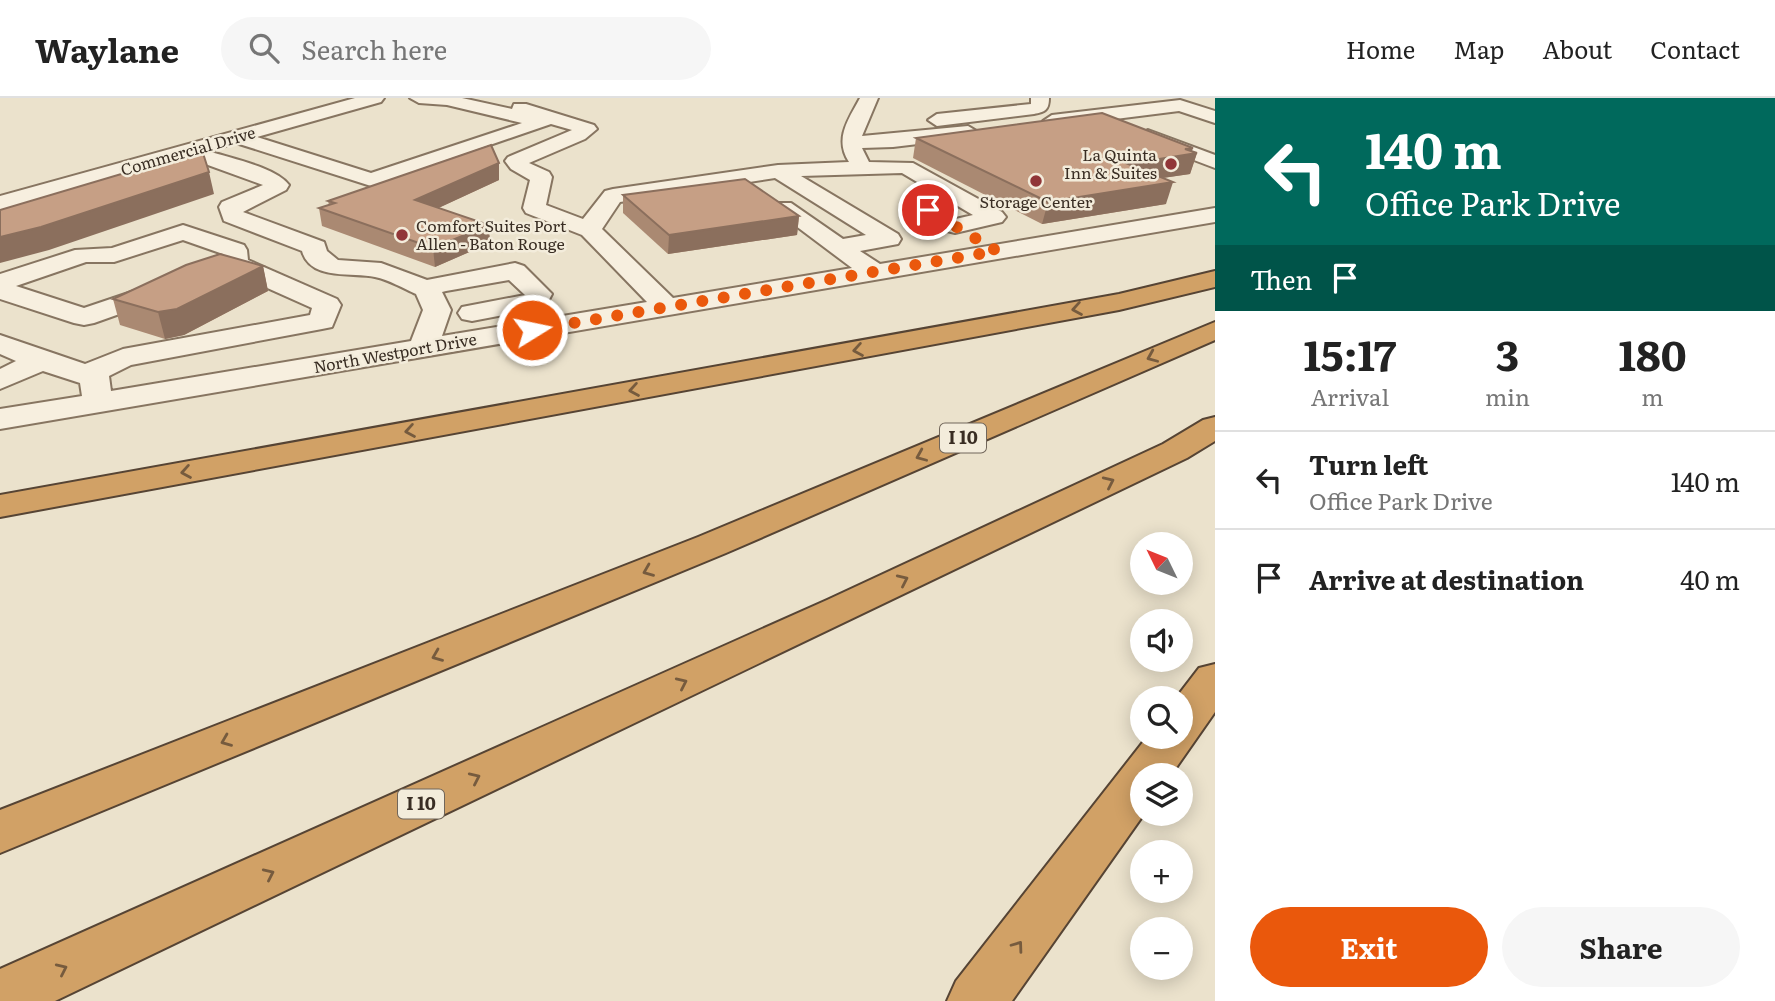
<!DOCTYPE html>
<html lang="en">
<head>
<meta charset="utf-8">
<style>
  :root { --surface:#fff; --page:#f6f6f6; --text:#222; --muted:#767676; --line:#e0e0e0; --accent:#ea580c }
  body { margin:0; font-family:Literata,serif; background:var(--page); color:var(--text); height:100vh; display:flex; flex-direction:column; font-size:26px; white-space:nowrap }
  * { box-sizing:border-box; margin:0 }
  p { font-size:23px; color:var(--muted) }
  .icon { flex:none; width:38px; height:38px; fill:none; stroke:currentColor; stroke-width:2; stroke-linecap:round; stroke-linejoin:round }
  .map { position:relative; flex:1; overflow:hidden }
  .side { display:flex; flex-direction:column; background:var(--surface); width:560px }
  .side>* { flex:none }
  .hud { background:#00695c; color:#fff; overflow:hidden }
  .needle { width:46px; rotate:313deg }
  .tools { position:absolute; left:1130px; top:434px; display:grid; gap:14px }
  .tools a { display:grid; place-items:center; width:63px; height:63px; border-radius:50%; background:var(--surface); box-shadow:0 4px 18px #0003; font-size:35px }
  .pin { position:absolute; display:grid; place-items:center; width:60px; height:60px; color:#fff; margin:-30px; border:4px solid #fff; border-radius:50%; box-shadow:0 2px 7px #0007 }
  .me { position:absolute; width:77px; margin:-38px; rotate:80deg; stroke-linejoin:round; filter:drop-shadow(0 0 5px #0008) }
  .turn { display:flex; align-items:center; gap:24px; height:147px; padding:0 35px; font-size:32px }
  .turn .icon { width:91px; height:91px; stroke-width:2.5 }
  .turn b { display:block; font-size:49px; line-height:60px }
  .then { display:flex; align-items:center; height:66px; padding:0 35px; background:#0003; gap:14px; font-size:26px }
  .eta { display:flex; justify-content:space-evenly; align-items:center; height:119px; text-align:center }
  .eta b { font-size:42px; font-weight:700; line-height:49px }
  .cta { display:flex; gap:14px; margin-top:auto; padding:14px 35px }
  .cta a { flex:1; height:80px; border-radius:42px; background:var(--accent); color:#fff; font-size:28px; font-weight:700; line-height:80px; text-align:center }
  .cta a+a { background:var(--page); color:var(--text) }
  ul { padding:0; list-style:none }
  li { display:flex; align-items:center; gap:21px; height:98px; padding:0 35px; border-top:2px solid var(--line) }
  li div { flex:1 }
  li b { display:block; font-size:26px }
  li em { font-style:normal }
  header { display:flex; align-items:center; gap:42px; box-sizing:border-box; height:98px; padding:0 35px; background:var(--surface); border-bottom:2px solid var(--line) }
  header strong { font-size:33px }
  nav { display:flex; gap:38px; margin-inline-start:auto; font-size:24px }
  .search { width:490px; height:63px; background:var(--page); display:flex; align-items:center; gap:18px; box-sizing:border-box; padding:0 24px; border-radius:38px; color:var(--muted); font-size:26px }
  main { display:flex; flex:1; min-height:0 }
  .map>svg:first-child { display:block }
</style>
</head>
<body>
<header>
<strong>Waylane</strong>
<div class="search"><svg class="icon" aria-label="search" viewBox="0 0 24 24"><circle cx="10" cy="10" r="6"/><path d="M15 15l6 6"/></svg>Search here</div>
<nav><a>Home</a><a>Map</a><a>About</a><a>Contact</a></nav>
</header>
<main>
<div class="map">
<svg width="1215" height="903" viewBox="0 0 1215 903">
  <rect width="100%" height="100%" fill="#ebe2cc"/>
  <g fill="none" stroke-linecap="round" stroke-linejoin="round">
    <g stroke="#877561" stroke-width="4">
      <g id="minor">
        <path d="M355,0H384L381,4L257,39L371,75L522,25L447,7L419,5L410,0H462L512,11L514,6H526L594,27L597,31L585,41L529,65L549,74L552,79L546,107L583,121L605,93L613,91L778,67L849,64C834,41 848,22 860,0H878L862,38L968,28L978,34L968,40L893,49L862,50L869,64L913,65L1002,114L1006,119L1002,124L955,135L947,133L943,128L947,123L973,117L902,75L801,78L898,136L901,141L898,146L860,153L880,166L1215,110V124L0,331V311L82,298L80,285L43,273L0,291V271L16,263L0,256V237L85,266L123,251L310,217L312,210L234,175L217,180L208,177L204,172L208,167L222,162L223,156L183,142L114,164H86L16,188L84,210L164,183L173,185L177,191L173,197L94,225L84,227L74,225L0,201V176L75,152L112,150L183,127L244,147L247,152L248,162L337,201L341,207L332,229L322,231L131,267L109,278L111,293L411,243L423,212L416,196C403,190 389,182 375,179C352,174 310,183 302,153L224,123L219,109L222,104L263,87L186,59L0,112V98ZM551,26L572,32L508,59L505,63L511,71L530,82L523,110L526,115L582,137L647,204L442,238L451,212L442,194L446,193L509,182L525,197L462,209L458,215L462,221L472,223L545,209L552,196L524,168L515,165L427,182L381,165L338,162L327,153L324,144L243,114L286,92L289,87C276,69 229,60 208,53L236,45L371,88ZM775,80L866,137L843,141L791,105H775L772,110L852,170L673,200L602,131L620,104Z"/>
        <path d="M1031,0H1049C1049,12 1045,14 1034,16L937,28L928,22L937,16L1031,6Z"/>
        <path d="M1180,2L1215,13V25L1179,13L1052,29L1043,23L1052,17Z"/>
        <path d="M1148,32L1215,57V70L1141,42L1138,38Z"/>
      </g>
    </g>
    <g stroke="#564434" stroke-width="4">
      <g id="highway">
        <path d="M1215,173V189L1119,212L0,419V397L1119,196Z"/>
        <path d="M1215,224V242L726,455L0,755V712L698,439Z"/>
        <path d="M1215,319V343L1187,360L55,903H0V871L827,502L1163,346L1203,322Z"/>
        <path d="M1215,566V614L1171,677H1143L1144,716L1012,903H947L956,883L1147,639H1181V600H1176L1199,570Z"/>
      </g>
    </g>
    <use href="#minor" fill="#f7efdf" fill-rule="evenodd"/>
    <use href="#highway" fill="#d1a166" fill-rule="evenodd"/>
  </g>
  <g fill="#aa8972">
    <path d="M916,40L1192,53L1197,55L1190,76L1162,80L1166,106L1042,126L913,60Z"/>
    <path d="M499,65V82L438,110L490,145L435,169L322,128L319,110L329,107L328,103Z"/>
    <path d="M623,97L799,118L797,137L668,156L623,115Z"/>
    <path d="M263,168L268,193L184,237L165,241L120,227L113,201Z"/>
  </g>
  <g fill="#8b6f5d">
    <path d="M1193,50L1191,56L1197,55L1190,76L1122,86L1128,66Z"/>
    <path d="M499,65V82L417,120L415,102Z"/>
    <path d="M209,74L214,96L49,152L0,165V139Z"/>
    <path d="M1173,84L1166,106L1042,126L1048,104Z"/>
    <path d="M799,118L797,137L668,156L669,137Z"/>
    <path d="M489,127L490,145L435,169L433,150Z"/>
    <path d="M263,168L268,193L184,237L165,241L158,214Z"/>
  </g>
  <g fill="#c69f85" stroke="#8b6f5d" stroke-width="2">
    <path d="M1102,15L1193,50L1185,51L1197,55L1128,66L1173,84L1048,104L916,40Z"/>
    <path d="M491,47L499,65L415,102L489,127L433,150L319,110L335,105L328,103Z"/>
    <path d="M202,52L209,74L41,129L0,139V112Z"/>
    <path d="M745,81L799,118L669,137L623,97Z"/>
    <path d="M220,156L263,168L177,211L158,214L113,201L186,167Z"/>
  </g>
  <defs><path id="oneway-chevron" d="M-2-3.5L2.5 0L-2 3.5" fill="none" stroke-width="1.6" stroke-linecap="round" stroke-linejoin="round" transform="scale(1.75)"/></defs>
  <g stroke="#765b3e">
    <use href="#oneway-chevron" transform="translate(1077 211) rotate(170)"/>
    <use href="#oneway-chevron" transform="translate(858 252) rotate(170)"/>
    <use href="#oneway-chevron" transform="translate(1152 259) rotate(157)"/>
    <use href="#oneway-chevron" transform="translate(634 292) rotate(170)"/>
    <use href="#oneway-chevron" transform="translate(410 333) rotate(170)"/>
    <use href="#oneway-chevron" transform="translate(921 358) rotate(157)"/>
    <use href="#oneway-chevron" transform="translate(186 374) rotate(170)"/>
    <use href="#oneway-chevron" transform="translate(1109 384) rotate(-25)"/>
    <use href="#oneway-chevron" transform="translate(648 473) rotate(158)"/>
    <use href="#oneway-chevron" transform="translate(903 482) rotate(-25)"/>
    <use href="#oneway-chevron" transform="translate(437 558) rotate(158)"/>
    <use href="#oneway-chevron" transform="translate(682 585) rotate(-25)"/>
    <use href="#oneway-chevron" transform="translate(226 643) rotate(158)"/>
    <use href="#oneway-chevron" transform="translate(475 680) rotate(-25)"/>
    <use href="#oneway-chevron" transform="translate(269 776) rotate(-25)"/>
    <use href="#oneway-chevron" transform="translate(1018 848) rotate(-54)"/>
    <use href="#oneway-chevron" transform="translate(62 871) rotate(-25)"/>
  </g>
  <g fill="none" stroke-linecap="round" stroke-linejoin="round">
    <path stroke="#ea580c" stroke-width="12" stroke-dasharray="0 21.6" d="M532,232L997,153L928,112"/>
  </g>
  <g fill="#913638" stroke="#f3ecdb" stroke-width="2.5">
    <circle cx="1171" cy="66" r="7"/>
    <circle cx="1036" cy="83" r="7"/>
    <circle cx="402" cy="137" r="7"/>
  </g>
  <g text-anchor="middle" stroke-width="5" stroke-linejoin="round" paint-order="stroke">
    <g font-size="16" fill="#392d23" stroke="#f3ecdb">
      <text transform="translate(188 53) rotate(-16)" y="6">Commercial Drive</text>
      <text transform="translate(395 255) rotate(-10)" y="6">North Westport Drive</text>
    </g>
    <g font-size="16" fill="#392d23" stroke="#f3ecdb" text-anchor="end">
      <text x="1157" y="63">La Quinta<tspan x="1157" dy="18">Inn &amp; Suites</tspan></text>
      <text x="1036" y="110" text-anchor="middle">Storage Center</text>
      <text x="416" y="134" text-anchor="start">Comfort Suites Port<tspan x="416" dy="18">Allen - Baton Rouge</tspan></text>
    </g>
    <g fill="#f3ecdb" stroke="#71665a" stroke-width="2">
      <rect x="940" y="325.5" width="46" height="29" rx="5"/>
      <rect x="398" y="691.5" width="46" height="29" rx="5"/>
    </g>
    <g font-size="18" font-weight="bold" fill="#392d23">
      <text x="963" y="346">I 10</text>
      <text x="421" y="712">I 10</text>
    </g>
  </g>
</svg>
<div class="tools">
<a><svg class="needle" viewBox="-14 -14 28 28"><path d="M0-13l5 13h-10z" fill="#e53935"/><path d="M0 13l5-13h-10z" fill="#767676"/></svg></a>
<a><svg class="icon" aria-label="sound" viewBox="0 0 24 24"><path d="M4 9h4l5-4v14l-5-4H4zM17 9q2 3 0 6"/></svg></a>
<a><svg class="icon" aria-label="search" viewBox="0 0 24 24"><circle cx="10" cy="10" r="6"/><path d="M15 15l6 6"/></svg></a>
<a><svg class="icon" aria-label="layers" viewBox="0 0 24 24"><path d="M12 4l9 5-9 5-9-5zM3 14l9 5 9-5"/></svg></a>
<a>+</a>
<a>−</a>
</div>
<div class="pin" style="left:928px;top:112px;background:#d93025"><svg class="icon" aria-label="arrive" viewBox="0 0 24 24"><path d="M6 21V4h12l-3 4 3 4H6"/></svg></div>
<svg class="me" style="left:532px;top:232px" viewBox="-20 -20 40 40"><circle r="17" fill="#ea580c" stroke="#fff" stroke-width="3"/><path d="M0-11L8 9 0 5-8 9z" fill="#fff"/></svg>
</div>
<section class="side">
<div class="hud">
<div class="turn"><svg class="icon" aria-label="left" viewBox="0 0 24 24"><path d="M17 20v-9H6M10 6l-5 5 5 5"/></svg><div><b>140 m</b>Office Park Drive</div></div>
<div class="then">Then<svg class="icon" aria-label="arrive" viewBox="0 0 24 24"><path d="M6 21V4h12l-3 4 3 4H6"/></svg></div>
</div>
<div class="eta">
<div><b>15:17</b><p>Arrival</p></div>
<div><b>3</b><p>min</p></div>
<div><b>180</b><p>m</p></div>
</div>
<ul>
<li><svg class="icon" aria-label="left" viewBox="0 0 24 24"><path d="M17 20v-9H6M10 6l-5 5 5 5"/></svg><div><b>Turn left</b><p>Office Park Drive</p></div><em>140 m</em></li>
<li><svg class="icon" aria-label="arrive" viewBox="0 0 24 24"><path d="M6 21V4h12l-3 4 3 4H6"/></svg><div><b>Arrive at destination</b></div><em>40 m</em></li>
</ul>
<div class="cta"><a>Exit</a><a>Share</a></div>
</section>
</main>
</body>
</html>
